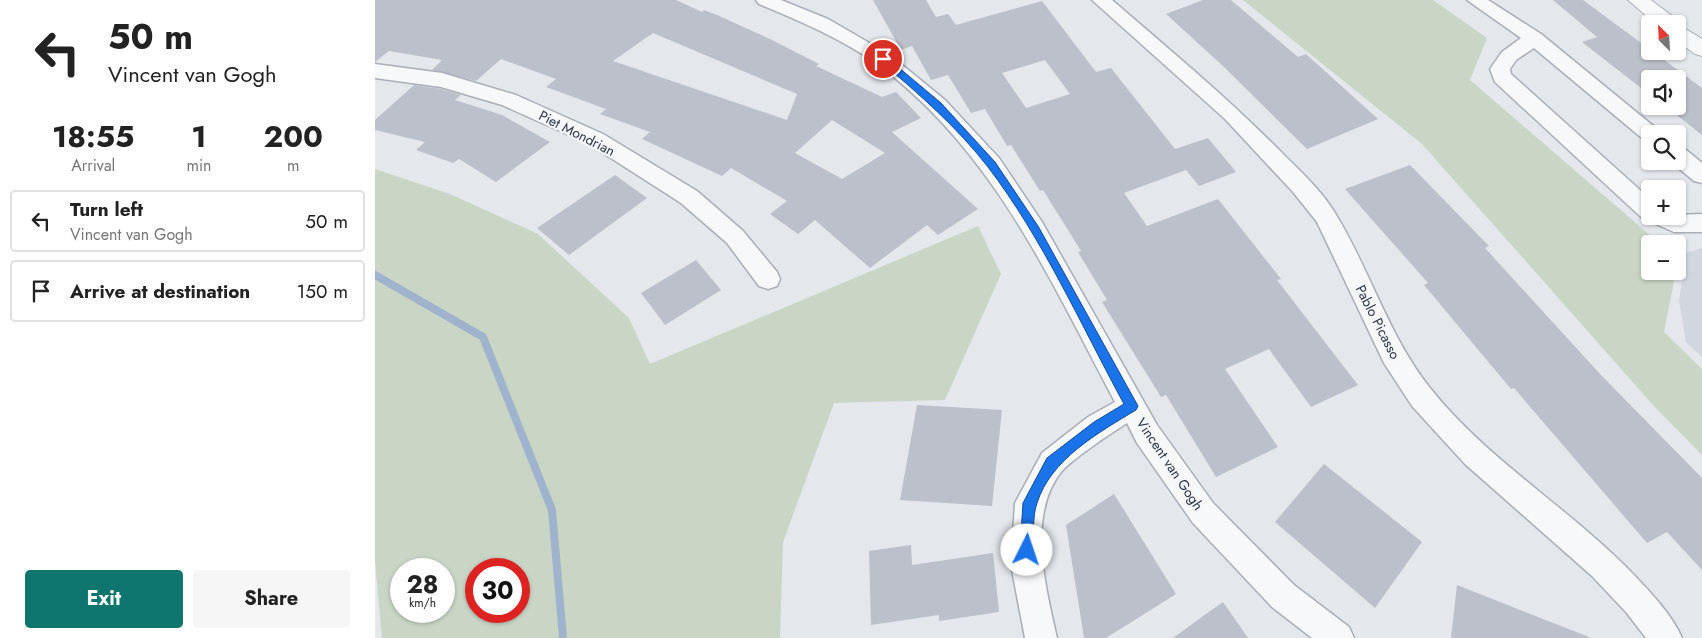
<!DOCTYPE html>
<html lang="en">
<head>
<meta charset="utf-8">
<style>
  :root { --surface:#fff; --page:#f6f6f6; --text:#222; --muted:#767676; --line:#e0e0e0; --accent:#0f766e }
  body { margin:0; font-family:Jost,sans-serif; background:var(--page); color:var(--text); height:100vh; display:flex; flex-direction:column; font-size:19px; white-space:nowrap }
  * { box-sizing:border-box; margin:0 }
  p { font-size:16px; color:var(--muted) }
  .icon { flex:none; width:28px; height:28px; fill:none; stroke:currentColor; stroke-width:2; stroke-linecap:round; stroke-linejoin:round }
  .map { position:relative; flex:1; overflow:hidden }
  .sheet { display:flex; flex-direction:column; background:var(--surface); width:375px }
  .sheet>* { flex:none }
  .hud { background:#fff; color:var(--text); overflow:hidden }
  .needle { width:32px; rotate:336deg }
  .tools { position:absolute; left:1266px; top:15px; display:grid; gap:10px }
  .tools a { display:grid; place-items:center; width:45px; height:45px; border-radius:5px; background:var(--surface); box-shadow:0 1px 4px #0004; font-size:25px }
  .speed { position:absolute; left:15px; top:558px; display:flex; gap:10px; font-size:25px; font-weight:700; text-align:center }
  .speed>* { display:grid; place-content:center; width:65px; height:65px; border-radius:50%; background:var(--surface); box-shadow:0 1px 4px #0004; line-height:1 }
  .speed small { font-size:12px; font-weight:400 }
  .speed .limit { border:8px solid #d22; background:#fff; color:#111 }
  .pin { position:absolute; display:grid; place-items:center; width:42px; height:42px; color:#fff; margin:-21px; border:2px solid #fff; border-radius:50%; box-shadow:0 1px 5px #0007 }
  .me { position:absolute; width:55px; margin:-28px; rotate:4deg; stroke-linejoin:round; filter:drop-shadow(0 0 4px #0008) }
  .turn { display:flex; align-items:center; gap:18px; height:105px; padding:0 25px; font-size:22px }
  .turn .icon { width:65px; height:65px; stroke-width:2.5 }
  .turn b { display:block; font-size:35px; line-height:42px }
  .eta { display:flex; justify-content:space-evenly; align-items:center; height:85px; text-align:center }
  .eta b { font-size:30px; font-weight:700; line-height:35px }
  .button { display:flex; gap:10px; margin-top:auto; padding:10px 25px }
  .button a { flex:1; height:58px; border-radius:5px; background:var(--accent); color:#fff; font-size:20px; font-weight:700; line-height:58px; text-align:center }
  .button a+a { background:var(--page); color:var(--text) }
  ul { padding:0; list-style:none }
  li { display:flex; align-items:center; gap:15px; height:62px; margin:0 10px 8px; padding:0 15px; border:2px solid var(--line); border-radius:5px }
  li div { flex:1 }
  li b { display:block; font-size:19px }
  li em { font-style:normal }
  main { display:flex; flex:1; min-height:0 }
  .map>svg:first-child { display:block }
</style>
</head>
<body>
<main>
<section class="sheet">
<div class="hud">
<div class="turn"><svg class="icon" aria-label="left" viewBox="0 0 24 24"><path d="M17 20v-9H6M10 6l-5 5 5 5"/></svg><div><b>50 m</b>Vincent van Gogh</div></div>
</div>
<div class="eta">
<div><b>18:55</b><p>Arrival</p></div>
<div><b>1</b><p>min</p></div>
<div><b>200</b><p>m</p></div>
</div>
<ul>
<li><svg class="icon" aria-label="left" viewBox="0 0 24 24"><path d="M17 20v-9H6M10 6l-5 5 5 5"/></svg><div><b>Turn left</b><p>Vincent van Gogh</p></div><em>50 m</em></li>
<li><svg class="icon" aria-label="arrive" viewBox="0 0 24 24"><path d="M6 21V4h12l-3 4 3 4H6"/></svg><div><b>Arrive at destination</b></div><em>150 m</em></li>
</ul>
<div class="button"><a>Exit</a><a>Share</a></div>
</section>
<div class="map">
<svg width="1327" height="638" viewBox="0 0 1327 638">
  <rect width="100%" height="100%" fill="#e4e7ec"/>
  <path fill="#d2d6de" d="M1327,248V357L1311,342L1304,301L1311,253Z"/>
  <g fill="#c9d6c5" fill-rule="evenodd">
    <path d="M868,0H1058L1112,38L1095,80L1285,244H1275V271H1301L1289,332L1327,369V455L1278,405L1047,144Z"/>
    <path d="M0,169L75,194L163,234L254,318L275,364L603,226L626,274L570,400L459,403L408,542L405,638H7L0,561ZM26,569H69V611H26ZM101,569H144V611H101Z"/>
  </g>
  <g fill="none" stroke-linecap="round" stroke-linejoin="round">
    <path stroke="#9fb4cc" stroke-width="8" d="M0,275L108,337L177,510L188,638"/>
  </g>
  <g fill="#bbc0ca" fill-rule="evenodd">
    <path d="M0,0H301L327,12L329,10L342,15L397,40L444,64L441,66L507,97L521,92L546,118L517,132L603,209L563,235L552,225L495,268L440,220L423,234L395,214L412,201L356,168L347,176L267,139L275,132L225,114L231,109L171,87L181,79L126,59L101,81L57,70L67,60L14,51L0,62ZM278,33L422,94L412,120L238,61ZM457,120L510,153L467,179L420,153Z"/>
    <path d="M498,0H551L561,17L573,14L581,25L667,1L721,72L736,68L800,149L833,138L861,172L824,186L811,170L749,193L772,226L843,199L906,279L902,280L983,385L936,407L894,349L850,369L903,447L841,477L791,395L786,397L727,302L732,300L703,252L706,251L668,190L665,191L636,145L632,146L610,109L596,113L573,75L556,80L537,46L526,50ZM670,60L695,94L651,108L627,73Z"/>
    <path d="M828,0H856L923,57L931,54L1003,119L932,149L848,66L791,14Z"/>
    <path d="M1178,0H1208L1327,88V135L1290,106H1302V79H1275V95L1207,42L1222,37Z"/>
    <path d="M39,85L66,89L86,95L80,100L127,115L175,142L121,182L84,159L78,163L41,150L50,142L0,130V120Z"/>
    <path d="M1035,165L1114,246L1110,248L1225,374L1327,478V570L1292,532L1272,543L1139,388L1136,389L1049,285L1053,283L970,189Z"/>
    <path d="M240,175L272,198L194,255L162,228Z"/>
    <path d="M321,260L346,290L290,325L266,293Z"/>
    <path d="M542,405L627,410L617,506L525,500Z"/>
    <path d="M949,464L1047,542L1000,608L900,522Z"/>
    <path d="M739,494L801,594L731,638H709L691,525Z"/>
    <path d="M536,545L537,565L618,553L624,612L564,621V615L496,625L494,551Z"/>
    <path d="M1082,585L1214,637L1213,638H1076Z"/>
    <path d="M848,602L873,638H798L831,614Z"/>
  </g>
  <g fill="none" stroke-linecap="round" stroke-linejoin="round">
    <g stroke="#a9aeb7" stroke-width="3">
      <g id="minor">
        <path d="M381,0H406L453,19L515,55L570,100L624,158L667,222L782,425L838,503L919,585L974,627L979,638H937L897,607L818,523L762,443L752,423C735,434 700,457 687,471C651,514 671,589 682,638H650L636,565L640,503L667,453L713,417L740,402C674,278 618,150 502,64C466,38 424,21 384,4Z"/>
        <path d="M717,0H737C795,50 854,99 908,154C926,172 947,191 960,213C995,270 1013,335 1055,388C1113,461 1196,509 1260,576C1277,594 1297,615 1307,638H1271L1251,612L1217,576L1090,464L1037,406L1009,363L942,222L918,192L850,119Z"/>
        <path d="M1092,0H1113L1166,34L1282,129L1285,134H1275V141L1268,139L1159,48L1141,60L1135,69L1136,74L1275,199V216L1327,214V232H1299L1267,218L1120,82L1115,69L1127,52L1146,38Z"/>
        <path d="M0,64L67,73L141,95L228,134L322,191L368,231L402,272L405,279L402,286L393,289L384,286L352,243L306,203L214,144L127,105L66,87L0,78Z"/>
        <path d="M1302,147L1310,149L1327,163V183L1319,181L1295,161H1302Z"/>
      </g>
    </g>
    <g stroke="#a9aeb7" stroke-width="2">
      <path id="tertiary" d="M1253,0H1276L1301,19L1304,25L1327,39V56L1320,54L1302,41V24H1281Z"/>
    </g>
    <use href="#minor" fill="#f7f8fa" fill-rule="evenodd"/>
    <use href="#tertiary" fill="#f7f8fa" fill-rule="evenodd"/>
  </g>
  <path fill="#1a73e8" stroke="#114b97" d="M505,57H511L566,103L620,162L663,226L763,406L761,410C723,433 676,459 662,503C657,517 659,536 659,550L657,555L652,557L647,555L645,550L648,503L672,458L719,422L749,404C706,325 668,239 613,167C582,127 544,94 505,61Z"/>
  <g text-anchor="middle" stroke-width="4.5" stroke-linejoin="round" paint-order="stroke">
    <g font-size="14" fill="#2b3445" stroke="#f4f6f9">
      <text transform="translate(202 133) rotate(27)" y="5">Piet Mondrian</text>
      <text transform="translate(1003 322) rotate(63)" y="5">Pablo Picasso</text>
      <text transform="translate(795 464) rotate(56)" y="5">Vincent van Gogh</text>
    </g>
  </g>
</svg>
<div class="tools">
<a><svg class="needle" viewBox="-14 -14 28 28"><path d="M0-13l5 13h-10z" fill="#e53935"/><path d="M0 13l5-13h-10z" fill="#767676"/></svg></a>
<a><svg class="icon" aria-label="sound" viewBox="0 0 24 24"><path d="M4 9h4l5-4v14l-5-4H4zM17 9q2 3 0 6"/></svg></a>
<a><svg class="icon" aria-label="search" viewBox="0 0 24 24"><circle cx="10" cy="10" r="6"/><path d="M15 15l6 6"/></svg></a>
<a>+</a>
<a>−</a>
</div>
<div class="speed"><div>28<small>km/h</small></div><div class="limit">30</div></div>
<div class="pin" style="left:508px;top:59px;background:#d93025"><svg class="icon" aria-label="arrive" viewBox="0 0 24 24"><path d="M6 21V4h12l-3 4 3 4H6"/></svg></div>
<svg class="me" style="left:652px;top:550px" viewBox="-20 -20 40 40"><circle r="19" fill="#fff"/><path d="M0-13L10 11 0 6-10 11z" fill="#1a73e8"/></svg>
</div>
</main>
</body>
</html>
